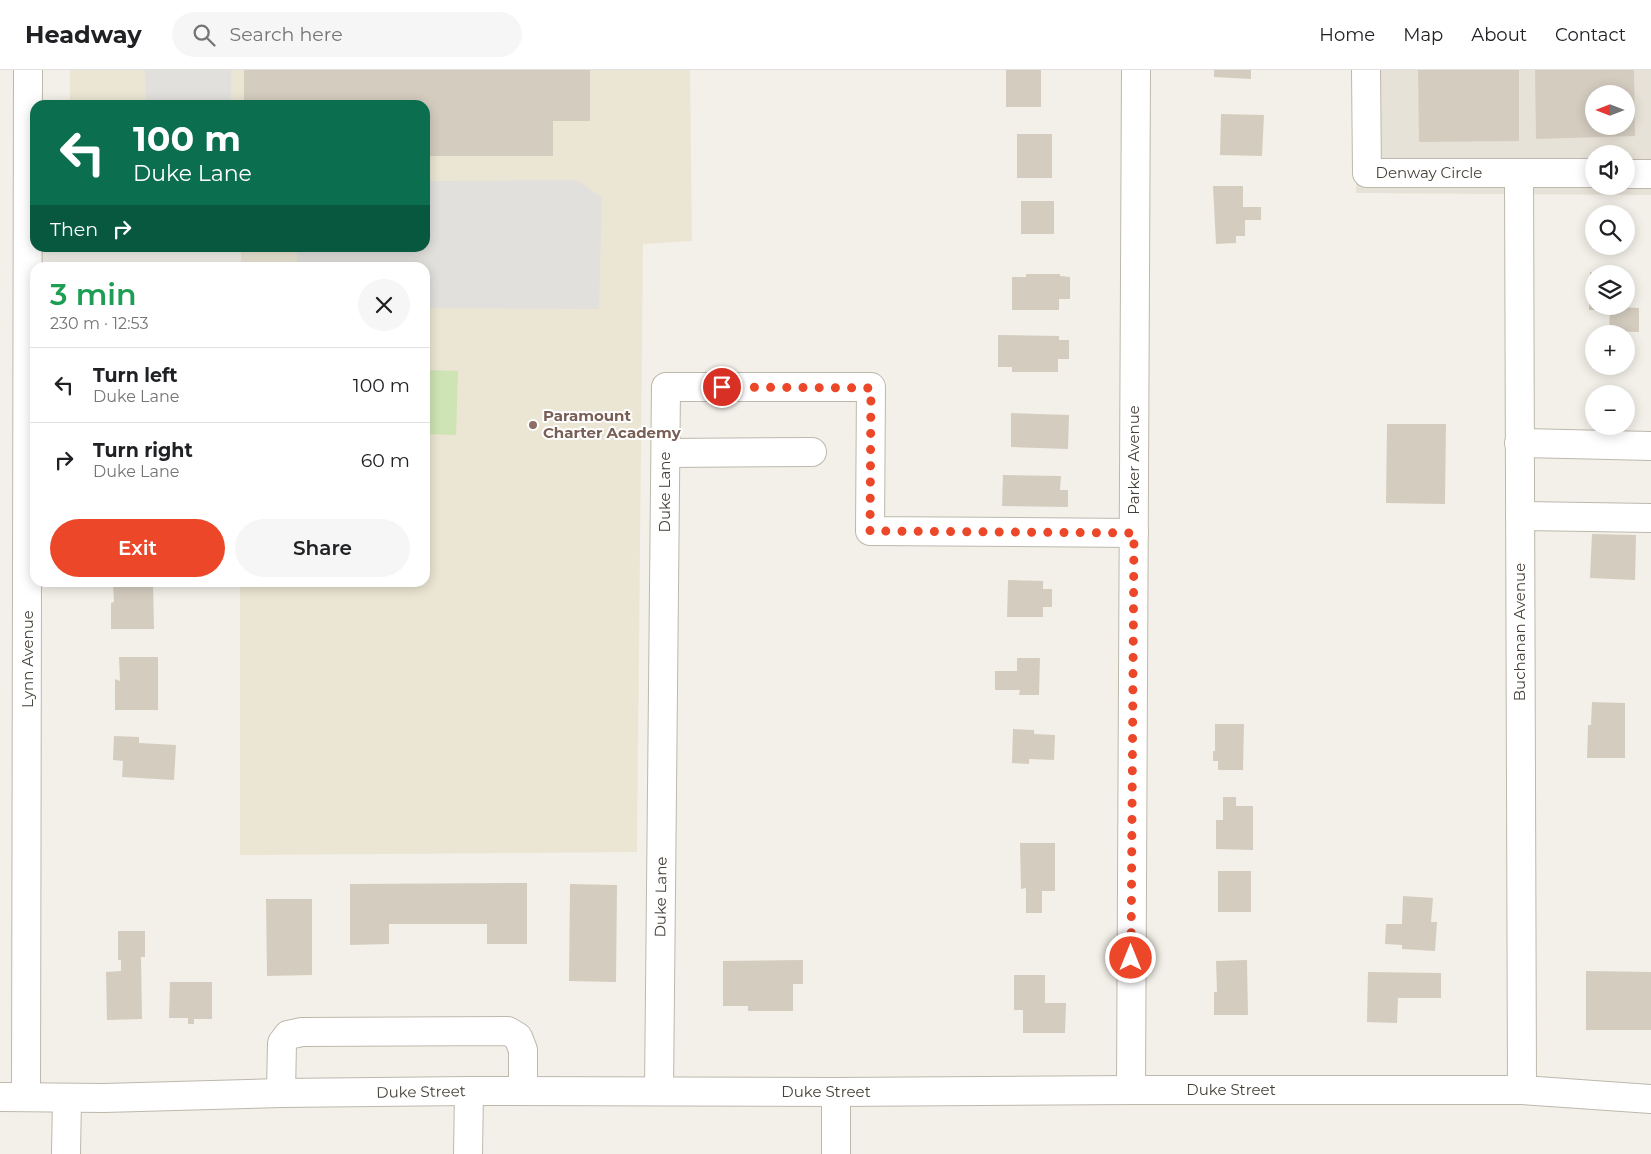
<!DOCTYPE html>
<html lang="en">
<head>
<meta charset="utf-8">
<style>
  :root { --surface:#fff; --page:#f6f6f6; --text:#202124; --muted:#757577; --line:#e0e0e0; --accent:#eb4728 }
  body { margin:0; font-family:Montserrat,sans-serif; background:var(--page); color:var(--text); height:100vh; display:flex; flex-direction:column; font-size:19px; white-space:nowrap }
  * { box-sizing:border-box; margin:0 }
  p { font-size:16px; color:var(--muted) }
  .icon { flex:none; width:28px; height:28px; fill:none; stroke:currentColor; stroke-width:2; stroke-linecap:round; stroke-linejoin:round }
  .map { position:relative; flex:1; overflow:hidden }
  .sheet { position:absolute; left:30px; top:192px; width:400px; height:325px; display:flex; flex-direction:column; background:var(--surface); border-radius:15px; box-shadow:0 2px 12px #0003 }
  .sheet>* { flex:none }
  .top-card { position:absolute; left:30px; top:30px; width:400px; height:152px; border-radius:15px; box-shadow:0 2px 12px #0003; background:#0b6e4f; color:#fff; overflow:hidden }
  .needle { width:32px; rotate:270deg }
  .buttons { position:absolute; left:1585px; top:15px; display:grid; gap:10px }
  .buttons a { display:grid; place-items:center; width:50px; height:50px; border-radius:50%; background:var(--surface); box-shadow:0 2px 12px #0003; font-size:25px }
  .pin { position:absolute; display:grid; place-items:center; width:42px; height:42px; color:#fff; margin:-21px; border:2px solid #fff; border-radius:50%; box-shadow:0 1px 5px #0007 }
  .me { position:absolute; width:55px; margin:-28px; rotate:0deg; stroke-linejoin:round; filter:drop-shadow(0 0 4px #0008) }
  .turn { display:flex; align-items:center; gap:18px; height:105px; padding:0 20px; font-size:22px }
  .turn .icon { width:65px; height:65px; stroke-width:2.5 }
  .turn b { display:block; font-size:35px; line-height:42px }
  .then { display:flex; align-items:center; height:48px; padding:0 20px; background:#0003; gap:10px; font-size:19px }
  .round { display:grid; place-items:center; flex:none; width:52px; height:52px; border-radius:26px; background:var(--page) }
  .overview { display:flex; align-items:center; justify-content:space-between; height:85px; padding:0 20px }
  h1 { font-size:30px; font-weight:600; line-height:38px; color:#1e9e55 }
  .action { display:flex; gap:10px; margin-top:auto; padding:10px 20px }
  .action a { flex:1; height:58px; border-radius:30px; background:var(--accent); color:#fff; font-size:20px; font-weight:600; line-height:58px; text-align:center }
  .action a+a { background:var(--page); color:var(--text) }
  ul { padding:0; list-style:none }
  li { display:flex; align-items:center; gap:15px; height:75px; padding:0 20px; border-top:1px solid var(--line) }
  li div { flex:1 }
  li b { display:block; font-size:19px }
  li em { font-style:normal }
  header { display:flex; align-items:center; gap:30px; box-sizing:border-box; height:70px; padding:0 25px; background:var(--surface); border-bottom:1px solid var(--line) }
  header strong { font-size:24px }
  nav { display:flex; gap:28px; margin-inline-start:auto; font-size:18px }
  .search { width:350px; height:45px; background:var(--page); display:flex; align-items:center; gap:12px; box-sizing:border-box; padding:0 18px; border-radius:28px; color:var(--muted); font-size:19px }
  .map>svg:first-child { display:block }
</style>
</head>
<body>
<header>
<strong>Headway</strong>
<div class="search"><svg class="icon" aria-label="search" viewBox="0 0 24 24"><circle cx="10" cy="10" r="6"/><path d="M15 15l6 6"/></svg>Search here</div>
<nav><a>Home</a><a>Map</a><a>About</a><a>Contact</a></nav>
</header>
<div class="map">
<svg width="1651" height="1084" viewBox="0 0 1651 1084">
  <rect width="100%" height="100%" fill="#f3f0e9"/>
  <path fill="#e7e2d7" fill-rule="evenodd" d="M1356,0H1651V125L1356,123ZM1594,24H1626V56H1594ZM1594,84H1626V116H1594Z"/>
  <path fill="#ebe5d3" d="M70,0H690L692,171L643,174L637,782L240,785V513L425,512V198L241,197V178H425V35H70Z"/>
  <path fill="#cee4b4" d="M425,300L458,301L456,365L425,364Z"/>
  <g fill="#e2e0dd">
    <path d="M145,0H231V35H146Z"/>
    <path d="M576,110L602,127L599,239L425,238V198L297,197V178H425V111Z"/>
  </g>
  <g fill="#d4ccbf" fill-rule="evenodd">
    <path d="M244,0H590V51H553V86H425V35H244Z"/>
    <rect x="1006" y="0" width="35" height="37"/>
    <path d="M1214,0H1251V9L1214,7Z"/>
    <path d="M1418,0H1519V71L1419,72Z"/>
    <path d="M1535,0H1634L1635,66L1536,69ZM1594,24H1626V56H1594Z"/>
    <path d="M1221,44L1264,45L1262,86L1220,85Z"/>
    <rect x="1017" y="64" width="35" height="44"/>
    <path d="M1213,116H1243V137H1261V150H1245V166H1236V173L1216,174Z"/>
    <rect x="1021" y="131" width="33" height="33"/>
    <rect x="116" y="192" width="34" height="6"/>
    <path d="M1590,202H1600V204H1594V236L1639,238V262L1609,261L1610,240H1589Z"/>
    <path d="M1026,204H1060V206L1070,207V229H1059V240H1012V207H1026Z"/>
    <path d="M998,265L1059,266V270H1069V289H1058V302H1012V297H998Z"/>
    <path d="M1011,343L1069,345L1068,379L1011,377Z"/>
    <path d="M1387,354H1446L1445,434L1386,433Z"/>
    <path d="M1003,405L1061,406L1060,420H1068V437L1002,436Z"/>
    <path d="M1592,464L1636,465L1635,510L1590,508Z"/>
    <path d="M1008,510L1043,511V519H1052V537H1043V547H1007Z"/>
    <path d="M153,513L154,559H111V533L114,532L113,514Z"/>
    <path d="M119,587H158V640H115V609L120,611Z"/>
    <path d="M1017,588H1040L1039,625H1019L1020,620H995V601H1017Z"/>
    <path d="M1592,632L1625,633V688H1587L1588,655H1591Z"/>
    <path d="M1215,654H1244L1243,700H1218V691H1213V681H1215Z"/>
    <path d="M1013,659L1034,660V664L1055,665L1054,690L1029,689V694L1012,693Z"/>
    <path d="M114,666L139,667V673L176,675L174,710L122,707L123,691L113,690Z"/>
    <path d="M1223,727H1236V736H1253V780L1216,779V750H1223Z"/>
    <path d="M1020,773H1055V821H1042V843H1026V818L1021,819Z"/>
    <rect x="1218" y="801" width="33" height="41"/>
    <path d="M527,813V874H487V854H389V874L350,875V814Z"/>
    <path d="M570,814L617,815L616,912L569,911Z"/>
    <path d="M1403,826L1433,828L1431,852H1437L1435,881L1402,879V875L1385,874L1386,854H1402Z"/>
    <path d="M266,829H312V905L267,906Z"/>
    <path d="M118,861H145V887H141L142,949L107,950L106,902L121,901V890H118Z"/>
    <path d="M803,890V914H793V941H748V936H723V891Z"/>
    <path d="M1247,890L1248,945H1214V922H1217L1216,891Z"/>
    <path d="M1586,901L1651,902V960H1586Z"/>
    <path d="M1368,902L1441,903V928H1398L1397,953L1367,952Z"/>
    <path d="M1014,905H1045V933H1066L1065,963H1023V940H1014Z"/>
    <path d="M170,912H212V949H194V954H188V948H169Z"/>
  </g>
  <g fill="none" stroke-linecap="round" stroke-linejoin="round">
    <g stroke="#beb8ac" stroke-width="30">
      <g id="minor">
        <path d="M1366,0L1367,103H1594"/>
        <path d="M1519,103L1522,1020"/>
        <path d="M1626,104H1651"/>
        <path d="M1519,373L1651,376"/>
        <path d="M666,383L812,382"/>
        <path d="M1520,446L1651,448"/>
        <path d="M1131,1020L1136,0"/>
        <path d="M659,1021L666,317H871L870,461L1134,463"/>
        <path d="M836,1022V1084"/>
        <path d="M281,1023L282,973L288,965L302,962L508,961L518,967L523,980V1021"/>
        <path d="M0,1027L104,1028L281,1023L469,1021L836,1022L1131,1020H1522L1651,1029"/>
        <path d="M26,1027L28,0"/>
        <path d="M66,1084L67,1028"/>
        <path d="M468,1084L469,1021"/>
      </g>
    </g>
    <use href="#minor" stroke="#fff" stroke-width="28"/>
  </g>
  <g fill="none" stroke-linecap="round" stroke-linejoin="round">
    <path stroke="#eb4728" stroke-width="9" stroke-dasharray="0 16.2" d="M722,317L871,318L870,461L1134,463L1131,888"/>
  </g>
  <circle fill="#8d6e63" stroke="#fff" stroke-width="2" cx="533" cy="355" r="5"/>
  <g text-anchor="middle" stroke-width="4" stroke-linejoin="round" paint-order="stroke">
    <g font-size="15" fill="#464138" stroke="#fff">
      <text x="1429" y="108">Denway Circle</text>
      <text transform="translate(1134 390) rotate(-90)" y="5">Parker Avenue</text>
      <text transform="translate(665 422) rotate(-90)" y="5">Duke Lane</text>
      <text transform="translate(1520 562) rotate(-90)" y="5">Buchanan Avenue</text>
      <text transform="translate(28 589) rotate(-90)" y="5">Lynn Avenue</text>
      <text transform="translate(661 827) rotate(-89)" y="5">Duke Lane</text>
      <text x="1231" y="1025">Duke Street</text>
      <text transform="translate(421 1022) rotate(-1)" y="5">Duke Street</text>
      <text x="826" y="1027">Duke Street</text>
    </g>
    <g font-size="15" font-weight="bold" fill="#785e54" stroke="#fff" text-anchor="start">
      <text x="543" y="351">Paramount<tspan x="543" dy="17">Charter Academy</tspan></text>
    </g>
  </g>
</svg>
<div class="buttons">
<a><svg class="needle" viewBox="-14 -14 28 28"><path d="M0-13l5 13h-10z" fill="#e53935"/><path d="M0 13l5-13h-10z" fill="#757577"/></svg></a>
<a><svg class="icon" aria-label="sound" viewBox="0 0 24 24"><path d="M4 9h4l5-4v14l-5-4H4zM17 9q2 3 0 6"/></svg></a>
<a><svg class="icon" aria-label="search" viewBox="0 0 24 24"><circle cx="10" cy="10" r="6"/><path d="M15 15l6 6"/></svg></a>
<a><svg class="icon" aria-label="layers" viewBox="0 0 24 24"><path d="M12 4l9 5-9 5-9-5zM3 14l9 5 9-5"/></svg></a>
<a>+</a>
<a>−</a>
</div>
<div class="pin" style="left:722px;top:317px;background:#d93025"><svg class="icon" aria-label="arrive" viewBox="0 0 24 24"><path d="M6 21V4h12l-3 4 3 4H6"/></svg></div>
<svg class="me" style="left:1131px;top:888px" viewBox="-20 -20 40 40"><circle r="17" fill="#eb4728" stroke="#fff" stroke-width="3"/><path d="M0-11L8 9 0 5-8 9z" fill="#fff"/></svg>
<div class="top-card">
<div class="turn"><svg class="icon" aria-label="left" viewBox="0 0 24 24"><path d="M17 20v-9H6M10 6l-5 5 5 5"/></svg><div><b>100 m</b>Duke Lane</div></div>
<div class="then">Then<svg class="icon" aria-label="right" viewBox="0 0 24 24"><path d="M7 20v-9h11M14 6l5 5-5 5"/></svg></div>
</div>
<section class="sheet">
<div class="overview"><div><h1>3 min</h1><p>230 m · 12:53</p></div><a class="round"><svg class="icon" aria-label="close" viewBox="0 0 24 24"><path d="M6 6l12 12M18 6L6 18"/></svg></a></div>
<ul>
<li><svg class="icon" aria-label="left" viewBox="0 0 24 24"><path d="M17 20v-9H6M10 6l-5 5 5 5"/></svg><div><b>Turn left</b><p>Duke Lane</p></div><em>100 m</em></li>
<li><svg class="icon" aria-label="right" viewBox="0 0 24 24"><path d="M7 20v-9h11M14 6l5 5-5 5"/></svg><div><b>Turn right</b><p>Duke Lane</p></div><em>60 m</em></li>
</ul>
<div class="action"><a>Exit</a><a>Share</a></div>
</section>
</div>
</body>
</html>
